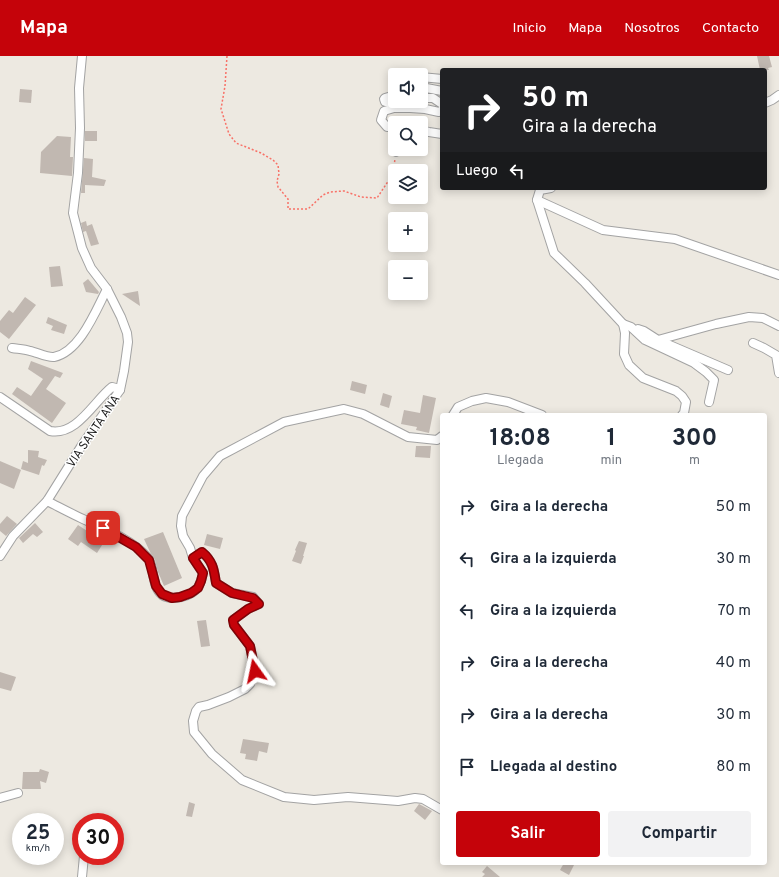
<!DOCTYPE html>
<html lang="es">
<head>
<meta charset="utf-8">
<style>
  :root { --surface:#fff; --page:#f2f2f3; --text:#1f2937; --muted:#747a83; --accent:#c5030a }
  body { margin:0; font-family:Overpass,sans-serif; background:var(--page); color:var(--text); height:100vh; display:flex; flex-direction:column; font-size:15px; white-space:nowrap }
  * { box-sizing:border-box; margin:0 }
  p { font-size:13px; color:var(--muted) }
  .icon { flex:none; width:22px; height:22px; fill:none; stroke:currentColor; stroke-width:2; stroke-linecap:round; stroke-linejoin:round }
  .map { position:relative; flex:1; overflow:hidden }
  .sheet { position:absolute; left:440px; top:357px; width:327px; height:452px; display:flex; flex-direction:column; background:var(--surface); border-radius:4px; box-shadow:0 2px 10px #0003 }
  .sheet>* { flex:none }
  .guide { position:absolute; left:440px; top:12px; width:327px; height:122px; border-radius:4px; box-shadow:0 2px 10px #0003; background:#202124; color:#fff; overflow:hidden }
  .buttons { position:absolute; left:388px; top:12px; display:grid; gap:8px }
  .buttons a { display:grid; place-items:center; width:40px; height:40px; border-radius:4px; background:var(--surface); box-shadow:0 2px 10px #0003; font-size:20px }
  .speed { position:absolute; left:12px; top:757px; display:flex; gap:8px; font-size:20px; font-weight:700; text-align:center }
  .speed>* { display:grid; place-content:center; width:52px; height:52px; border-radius:50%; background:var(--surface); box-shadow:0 2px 10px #0003; line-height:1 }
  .speed small { font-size:10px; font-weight:400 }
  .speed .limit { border:6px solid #d22; background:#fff; color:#111 }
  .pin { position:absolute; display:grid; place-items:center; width:34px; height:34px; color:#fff; margin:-17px; border-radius:8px; box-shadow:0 2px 6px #0006 }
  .me { position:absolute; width:44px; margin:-22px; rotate:348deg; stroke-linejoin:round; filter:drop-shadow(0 0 3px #0008) }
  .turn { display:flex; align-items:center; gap:14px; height:84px; padding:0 16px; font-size:18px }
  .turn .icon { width:52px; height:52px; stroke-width:2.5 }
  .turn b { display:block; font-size:28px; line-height:34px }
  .then { display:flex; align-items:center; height:38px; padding:0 16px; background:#0003; gap:8px; font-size:15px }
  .eta { display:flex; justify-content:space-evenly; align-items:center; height:68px; text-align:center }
  .eta b { font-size:24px; font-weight:700; line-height:28px }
  .button { display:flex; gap:8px; margin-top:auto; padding:8px 16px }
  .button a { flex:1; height:46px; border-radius:4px; background:var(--accent); color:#fff; font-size:16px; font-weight:700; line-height:46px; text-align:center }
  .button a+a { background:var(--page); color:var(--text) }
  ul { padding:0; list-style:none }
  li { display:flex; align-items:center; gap:12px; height:52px; padding:0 16px }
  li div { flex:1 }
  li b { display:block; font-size:15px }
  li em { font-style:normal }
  header { display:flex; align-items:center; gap:24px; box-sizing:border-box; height:56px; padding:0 20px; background:var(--accent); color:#fff }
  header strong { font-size:19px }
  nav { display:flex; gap:22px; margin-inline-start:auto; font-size:14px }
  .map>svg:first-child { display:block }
</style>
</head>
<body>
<header>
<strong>Mapa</strong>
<nav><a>Inicio</a><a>Mapa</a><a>Nosotros</a><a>Contacto</a></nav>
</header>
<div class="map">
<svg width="779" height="821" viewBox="0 0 779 821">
  <rect width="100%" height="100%" fill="#ede9e1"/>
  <g fill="#c1b8b1">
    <path d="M757,0H769L772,11L768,12L769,14H760Z"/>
    <path d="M20,33L32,34L31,47L19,46Z"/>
    <rect x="85" y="75" width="12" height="10"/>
    <path d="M57,80L71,81L70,101H73L72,120L40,117L41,96Z"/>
    <path d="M84,102L93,103L92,121L106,124L104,130L85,129V137H81Z"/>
    <path d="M86,165L87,170L92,168L99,188L91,190L86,175L83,176L81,167Z"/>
    <path d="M60,210L63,230L51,231L49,211Z"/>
    <path d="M88,223L99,236L98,238L86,236L83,227Z"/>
    <path d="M138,235L140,250L122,238Z"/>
    <path d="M25,241L36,249L9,283L0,276V265L9,254L13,257Z"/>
    <path d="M48,261L67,269L64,278L51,274L53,270L46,267Z"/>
    <path d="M31,305L63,317L60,322L55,320L46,333L66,347L52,367L12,338L17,331L31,340L43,323L28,313Z"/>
    <path d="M352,325L367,329L365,338L350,334Z"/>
    <path d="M383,337L392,340L389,352L380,349Z"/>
    <path d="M423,339L436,342L429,377L416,374L417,371L401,368L404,354L420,357Z"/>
    <path d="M416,390H431L430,402L415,401Z"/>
    <path d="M28,394L39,395L38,401L47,404L44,410L42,409L39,419L21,413L23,405L28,407Z"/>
    <path d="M0,405L21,414L14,433L0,427Z"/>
    <path d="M7,460L17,468L6,480L0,475V468Z"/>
    <path d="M35,467L43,476L37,481L33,478L23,487L19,482Z"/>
    <path d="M78,469L104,486L97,497L81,486L78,490L68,483Z"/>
    <path d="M163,476L182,522L164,530L158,516L155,504L150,496L144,483Z"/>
    <path d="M207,478L223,482L220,493L204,489Z"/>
    <path d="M299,485L307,487L303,500H304L301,508L292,505L296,495L295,494Z"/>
    <path d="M206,564L210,590L201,591L197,565Z"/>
    <path d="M0,616L16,621L11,635L0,632Z"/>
    <path d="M243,683L269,687L267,697L259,695L257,705L245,703L246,698L240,697Z"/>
    <path d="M40,713L49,716L46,727L40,725L41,733H22L23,716H39Z"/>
    <path d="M189,746L195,748L192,761L186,760Z"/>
    <path d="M419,748L432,755L425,764L414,755Z"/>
    <path d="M564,807H575L569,819L560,814Z"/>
    <path d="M487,810L500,821H482L485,818L482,816Z"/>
  </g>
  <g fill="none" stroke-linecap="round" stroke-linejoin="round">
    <g stroke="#a3a3a3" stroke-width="10">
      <g id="minor">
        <path d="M421,21L442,23"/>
        <path d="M421,31L442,35"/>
        <path d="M395,39L385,42L384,43L385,46H395"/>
        <path d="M421,42H433L442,48"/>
        <path d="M765,47L772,44L779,39"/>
        <path d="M395,71H387L381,64L384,55L394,52H410L425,53L439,56L442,54"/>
        <path d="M421,74L429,76L442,78"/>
        <path d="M396,96V93"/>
        <path d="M551,132L540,134L537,144L554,197L585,227L623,268L625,277L624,298L629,309L643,322L676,335L682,340L686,346L684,357L682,359"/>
        <path d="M537,144L603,174L675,183L779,219"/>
        <path d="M623,268L631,271L645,284L694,307L706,316L714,324L709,346"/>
        <path d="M638,273L644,275L658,284L728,314"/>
        <path d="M658,284L716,268L749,261L763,262L779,270"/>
        <path d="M753,287L764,292L776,299L779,317"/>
        <path d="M12,292C18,293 24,293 30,295C36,296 48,302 54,301C80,296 96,254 107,233"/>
        <path d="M0,341L50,375C77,380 94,345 112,331L116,332L120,334"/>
        <path d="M453,359L458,351L472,345L486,342L508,346L542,359"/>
        <path d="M47,445C59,451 70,457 83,463C103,472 133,484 148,502C155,511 151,530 162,539C171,545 192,541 198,531C201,527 202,521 203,517L193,502L190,492L183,480L181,470L182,460L203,420L220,400L284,366L344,353L363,358L408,381L437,384L442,380"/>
        <path d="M0,500L13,480L47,445L82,389L120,334L124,315L128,286L127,277L121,261L107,233L91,212L82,192L73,157L78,117L80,72L79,32L82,0"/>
        <path d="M193,502L202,496C213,505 214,514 216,527L232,537L253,541L259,548L248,553L233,564L234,569L250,590L255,615L250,628L245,633L229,641L208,649L199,651L196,655L193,665L194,676L212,698L242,724L284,741L314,744L348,741L398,745L415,742L423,743L442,754"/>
        <path d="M0,742L18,737"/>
        <path d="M82,821L84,800"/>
      </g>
    </g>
    <path stroke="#f87167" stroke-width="1.5" stroke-dasharray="2 2" stroke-linecap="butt" d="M227,0L225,30L221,53L229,78L236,87L261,97L273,104L278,109L279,118L277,125L278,131L288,143V153H308L323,139L330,136L344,135L361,141L377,142L393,118L395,103"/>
    <use href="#minor" stroke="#fff" stroke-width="8"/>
  </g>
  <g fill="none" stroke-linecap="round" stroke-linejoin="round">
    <g stroke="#800206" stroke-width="10">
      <path id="route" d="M103,472L136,491L149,504L156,530L162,538L172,542L180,541L191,537L198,532L201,525L203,517L193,502L202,496C213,505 214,514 216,527L232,537L253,542L259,548L248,553L233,564L234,569L250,590L255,615"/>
    </g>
    <use href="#route" stroke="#c5030a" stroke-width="7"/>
  </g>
  <g text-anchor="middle" stroke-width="3" stroke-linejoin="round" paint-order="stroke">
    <g font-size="12" fill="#1c1c1c" stroke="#fff">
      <text transform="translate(93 375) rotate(-56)" y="4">VIA SANTA ANA</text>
    </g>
  </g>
</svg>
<div class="buttons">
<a><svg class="icon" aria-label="sound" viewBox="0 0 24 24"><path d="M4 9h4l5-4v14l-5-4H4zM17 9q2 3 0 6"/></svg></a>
<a><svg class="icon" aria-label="search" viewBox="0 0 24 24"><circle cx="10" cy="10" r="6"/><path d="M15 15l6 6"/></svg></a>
<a><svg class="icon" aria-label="layers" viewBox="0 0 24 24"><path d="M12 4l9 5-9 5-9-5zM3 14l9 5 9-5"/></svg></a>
<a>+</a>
<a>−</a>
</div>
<div class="speed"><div>25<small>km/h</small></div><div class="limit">30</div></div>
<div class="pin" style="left:103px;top:472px;background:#d93025"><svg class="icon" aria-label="arrive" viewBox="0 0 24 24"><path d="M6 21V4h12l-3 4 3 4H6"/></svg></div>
<svg class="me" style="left:255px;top:615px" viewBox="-20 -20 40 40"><path d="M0-17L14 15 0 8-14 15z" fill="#c5030a" stroke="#fff" stroke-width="4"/></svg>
<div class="guide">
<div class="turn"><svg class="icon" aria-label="right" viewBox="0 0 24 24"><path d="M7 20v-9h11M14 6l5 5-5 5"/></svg><div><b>50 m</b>Gira a la derecha</div></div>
<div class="then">Luego<svg class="icon" aria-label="left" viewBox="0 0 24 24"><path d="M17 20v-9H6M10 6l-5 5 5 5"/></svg></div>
</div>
<section class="sheet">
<div class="eta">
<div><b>18:08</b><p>Llegada</p></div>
<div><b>1</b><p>min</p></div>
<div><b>300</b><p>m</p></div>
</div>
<ul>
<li><svg class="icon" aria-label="right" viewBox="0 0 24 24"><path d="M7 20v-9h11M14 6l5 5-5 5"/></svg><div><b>Gira a la derecha</b></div><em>50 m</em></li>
<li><svg class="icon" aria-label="left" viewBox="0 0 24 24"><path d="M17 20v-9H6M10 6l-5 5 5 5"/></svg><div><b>Gira a la izquierda</b></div><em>30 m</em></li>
<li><svg class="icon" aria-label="left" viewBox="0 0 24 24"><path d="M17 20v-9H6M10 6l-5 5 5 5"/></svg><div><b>Gira a la izquierda</b></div><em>70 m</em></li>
<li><svg class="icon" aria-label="right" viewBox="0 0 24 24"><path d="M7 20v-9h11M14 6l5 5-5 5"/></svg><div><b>Gira a la derecha</b></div><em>40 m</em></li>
<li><svg class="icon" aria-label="right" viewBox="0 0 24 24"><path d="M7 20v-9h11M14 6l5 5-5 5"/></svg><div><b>Gira a la derecha</b></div><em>30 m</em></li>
<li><svg class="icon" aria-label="arrive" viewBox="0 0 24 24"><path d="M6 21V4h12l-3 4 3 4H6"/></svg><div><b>Llegada al destino</b></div><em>80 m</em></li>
</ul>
<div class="button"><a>Salir</a><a>Compartir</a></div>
</section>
</div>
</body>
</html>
